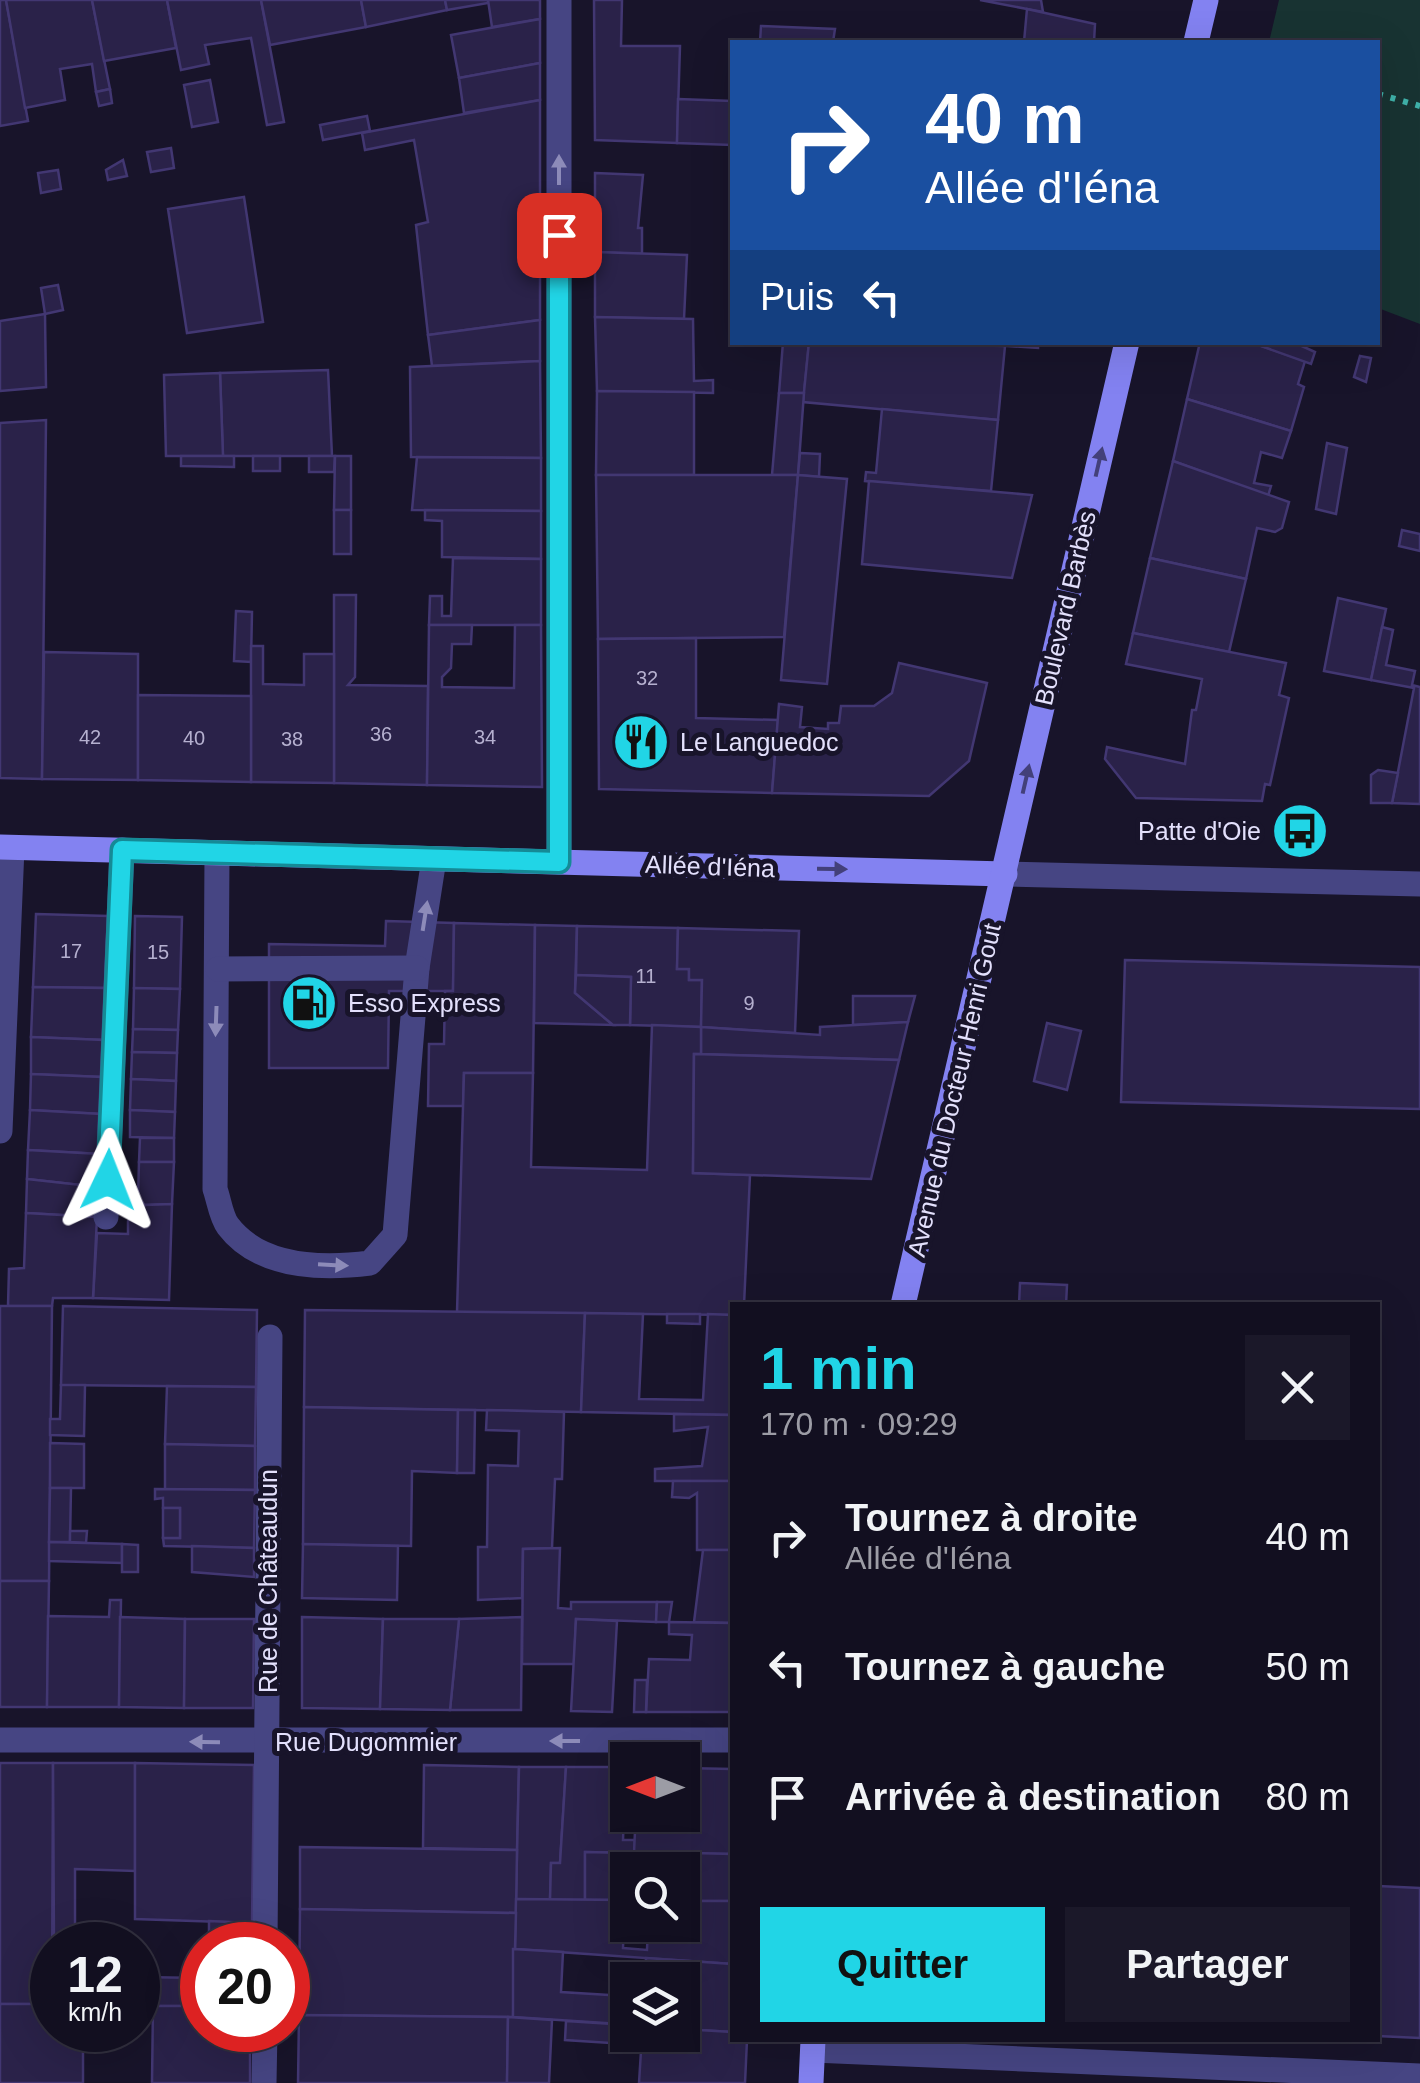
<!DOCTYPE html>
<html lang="fr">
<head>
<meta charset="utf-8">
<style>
  :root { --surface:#120f20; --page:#1b1829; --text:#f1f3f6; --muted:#9c9ca5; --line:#312f3e; --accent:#21d5e6 }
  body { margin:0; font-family:Helvetica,sans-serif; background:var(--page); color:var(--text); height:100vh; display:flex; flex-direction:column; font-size:38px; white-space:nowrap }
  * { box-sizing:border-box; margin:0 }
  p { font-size:32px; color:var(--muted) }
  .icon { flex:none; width:55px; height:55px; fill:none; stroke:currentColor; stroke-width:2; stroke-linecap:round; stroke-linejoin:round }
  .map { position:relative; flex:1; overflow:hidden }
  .details { position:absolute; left:730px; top:1302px; width:650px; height:740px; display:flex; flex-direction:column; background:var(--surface); border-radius:0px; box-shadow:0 10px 40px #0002,0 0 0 2px var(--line) }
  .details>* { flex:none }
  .top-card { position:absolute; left:730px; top:40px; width:650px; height:305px; border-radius:0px; box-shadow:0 10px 40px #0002,0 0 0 2px var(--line); background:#1a4fa0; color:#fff; overflow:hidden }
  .needle { width:65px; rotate:270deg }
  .tools { position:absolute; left:610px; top:1742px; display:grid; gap:20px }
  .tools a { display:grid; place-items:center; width:90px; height:90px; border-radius:0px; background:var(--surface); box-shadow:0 10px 40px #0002,0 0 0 2px var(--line); font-size:50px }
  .speed { position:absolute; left:30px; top:1922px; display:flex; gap:20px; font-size:50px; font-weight:700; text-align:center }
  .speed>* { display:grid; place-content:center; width:130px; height:130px; border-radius:50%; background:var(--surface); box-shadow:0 10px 40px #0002,0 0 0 2px var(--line); line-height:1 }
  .speed small { font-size:25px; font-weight:400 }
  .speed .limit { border:15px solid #d22; background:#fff; color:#111 }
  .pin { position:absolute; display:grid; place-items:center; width:85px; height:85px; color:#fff; margin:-42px; border-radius:20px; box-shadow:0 5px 15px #0006 }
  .me { position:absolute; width:110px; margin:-55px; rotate:2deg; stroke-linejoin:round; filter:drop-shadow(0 0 8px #0008) }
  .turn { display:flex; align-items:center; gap:35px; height:210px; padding:0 30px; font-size:45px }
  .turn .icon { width:130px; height:130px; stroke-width:2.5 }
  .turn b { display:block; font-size:70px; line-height:85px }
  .then { display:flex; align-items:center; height:95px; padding:0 30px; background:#0003; gap:20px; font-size:38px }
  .round { display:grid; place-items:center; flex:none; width:105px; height:105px; border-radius:0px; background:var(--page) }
  .summary { display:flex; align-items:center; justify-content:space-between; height:170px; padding:0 30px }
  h1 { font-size:60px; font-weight:700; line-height:75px; color:var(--accent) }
  .primary-button { display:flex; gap:20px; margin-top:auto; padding:20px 30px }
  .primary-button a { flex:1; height:115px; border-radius:0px; background:var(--accent); color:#111; font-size:40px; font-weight:700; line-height:115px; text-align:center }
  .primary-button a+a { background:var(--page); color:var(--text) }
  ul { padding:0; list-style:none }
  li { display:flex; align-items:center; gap:30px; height:130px; padding:0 30px }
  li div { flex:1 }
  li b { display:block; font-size:38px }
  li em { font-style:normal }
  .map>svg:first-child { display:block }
</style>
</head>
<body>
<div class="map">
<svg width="1420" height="2083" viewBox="0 0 1420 2083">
  <rect width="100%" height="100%" fill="#18142a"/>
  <path fill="#183332" d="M1279,0H1420V324L1378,308V42H1269Z"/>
  <g fill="#2a2249" stroke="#423772" stroke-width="2.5">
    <path d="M0,0H6L28,121L0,126Z"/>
    <path d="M6,0H92L110,89L96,92L92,64L60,69L65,100L25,108Z"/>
    <path d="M92,0H167L176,48L104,61Z"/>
    <path d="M167,0H261L284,122L267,125L251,38L205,45L209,64L181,70Z"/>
    <path d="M261,0H361L366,27L270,45Z"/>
    <path d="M361,0H445L447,10L366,27Z"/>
    <path d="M445,0H488V3L447,10Z"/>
    <path d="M488,0H540V19L492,27Z"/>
    <path d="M594,0H622L621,46H680L677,143L595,140Z"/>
    <path d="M980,0H1041L1043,12L1027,9Z"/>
    <path d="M1027,9L1095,24L1094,42H1024Z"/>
    <path d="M540,19V63L459,78L451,35Z"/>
    <path d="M761,26L835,29L833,42H760Z"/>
    <path d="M540,63V100L464,113L459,78Z"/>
    <path d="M210,80L218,122L192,127L184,85Z"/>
    <path d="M110,89L112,103L99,106L96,92Z"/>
    <path d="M678,99L732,101V145L677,143Z"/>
    <path d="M540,100V320L428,335L416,225L428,222L414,140L365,150L362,133Z"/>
    <path d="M367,116L370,131L323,140L320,125Z"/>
    <path d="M171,148L174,168L151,172L147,152Z"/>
    <path d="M123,160L127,176L108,180L106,170Z"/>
    <path d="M58,170L61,189L41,193L38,173Z"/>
    <path d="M595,173L643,175L638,228H642V254L595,252Z"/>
    <path d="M244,197L263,322L187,333L168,209Z"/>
    <path d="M595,252L687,255L684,319L595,317Z"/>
    <path d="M58,285L63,310L45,314L41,288Z"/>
    <path d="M45,314L46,387L0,391V321Z"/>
    <path d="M595,317L693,319L694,381L713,380V393L597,391Z"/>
    <path d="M540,320V361L432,366L428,335Z"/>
    <path d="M783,342H809L804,393H779Z"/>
    <path d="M809,342L1005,346L998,420L803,402Z"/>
    <path d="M948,342H1038V348Z"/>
    <path d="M1200,342H1250L1305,361L1298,384L1304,387L1291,431L1187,399Z"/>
    <path d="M1250,342H1293L1315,352L1311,364Z"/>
    <path d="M1360,356L1371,358L1366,382L1354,377Z"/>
    <path d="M540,361L541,458L411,457L410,367Z"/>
    <path d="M328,370L332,456H223L220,373Z"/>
    <path d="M220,373L223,456H166L164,375Z"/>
    <path d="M597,391L694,392V475H596Z"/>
    <path d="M779,393H804L798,475H772Z"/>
    <path d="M1187,399L1291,431L1282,458L1261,452L1254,483L1271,486L1268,496L1173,461Z"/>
    <path d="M882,409L998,420L991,491L865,481L866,472L876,473Z"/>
    <path d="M46,420L42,779L0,778V423Z"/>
    <path d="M1327,443L1347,448L1336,514L1316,509Z"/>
    <path d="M800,453L820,454L819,477L798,475Z"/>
    <path d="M181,456H234V467L181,466Z"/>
    <rect x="253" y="456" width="27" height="15"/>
    <path d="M309,456H335L334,472H309Z"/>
    <path d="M335,456H351V510H334Z"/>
    <path d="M417,457L541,458V511L412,510Z"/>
    <path d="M1173,461L1289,502L1282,528L1275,532L1257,528L1246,579L1150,558Z"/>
    <path d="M596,475H798L784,637L598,639Z"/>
    <path d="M798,475L847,479L827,684L781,680Z"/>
    <path d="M869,481L1032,495L1012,578L862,564Z"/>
    <rect x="334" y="510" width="17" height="44"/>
    <path d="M425,510L541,511V559L442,557V521L425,520Z"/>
    <path d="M1402,530L1420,534V551L1399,546Z"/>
    <path d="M453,558L541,559V625H429L430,596H442V616H451Z"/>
    <path d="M1150,558L1246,579L1229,652L1133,633Z"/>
    <path d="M334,595H356L355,677L348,685L428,686L427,785L334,783Z"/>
    <path d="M1338,598L1386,609L1371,680L1324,671Z"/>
    <path d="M236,611L252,612L251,662L234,661Z"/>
    <path d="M429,625H472L471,644H452L451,668L442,677V687L514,688L515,625H541L542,787L427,785Z"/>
    <path d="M1382,627L1393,630L1386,665L1415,671L1412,685L1420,687V804L1392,803L1414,688L1371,680Z"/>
    <path d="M1133,633L1286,663L1279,695L1289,698L1270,785L1265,784L1262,801L1136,798L1105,759L1107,747L1185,764L1192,710H1196L1202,679L1126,664Z"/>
    <path d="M696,638V718L778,720L772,793L599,789L598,639Z"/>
    <path d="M251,646H263V684L304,685V654H334V783L251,782Z"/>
    <path d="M44,652L138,654V780L42,779Z"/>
    <path d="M899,663L987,683L969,761L929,796L772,793L779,704L802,707L800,727L828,729V723H839L841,706H874L892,693Z"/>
    <path d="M138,695L251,696V782L138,780Z"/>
    <path d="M1378,770L1398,773L1392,803H1371V775Z"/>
    <path d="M36,914L108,916L105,988L33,987Z"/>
    <path d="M135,916L182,917L180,989L134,988Z"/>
    <path d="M386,921L454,923L453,991H389L388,1068H269V944L385,946Z"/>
    <path d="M454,923L535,925L533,1073H464L463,1106H428L429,1044H444L445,991H453Z"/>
    <path d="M535,925L577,926L575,993L613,1025L534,1023Z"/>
    <path d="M577,926L678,928L677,969H689V980H702L701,1027L630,1025L631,977L576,975Z"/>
    <path d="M678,928L799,931L795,1033L701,1027L702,980H689V969H677Z"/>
    <path d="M1125,960L1420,967V1109L1121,1102Z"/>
    <path d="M576,975L631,977L630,1025H613L575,993Z"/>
    <path d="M33,987L105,988L104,1040L31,1037Z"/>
    <path d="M134,988L180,989L178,1030L133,1029Z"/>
    <path d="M853,996H915L908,1022L853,1025Z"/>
    <path d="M908,1022L899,1060L701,1054V1027L820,1035V1027Z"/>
    <path d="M1047,1023L1081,1031L1067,1090L1034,1081Z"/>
    <path d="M652,1025L701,1027V1054H694L693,1173L750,1175L744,1305H732V1315L457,1312L464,1073H533L531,1167L647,1170Z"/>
    <path d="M133,1029L178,1030L177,1053L132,1052Z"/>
    <path d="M31,1037L104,1040L102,1077L31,1074Z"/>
    <path d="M132,1052L177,1053L176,1081L131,1079Z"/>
    <path d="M694,1054L899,1060L871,1179L693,1173Z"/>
    <path d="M31,1074L102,1077L101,1114L30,1110Z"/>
    <path d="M131,1079L176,1081L175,1112L130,1110Z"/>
    <path d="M30,1110L101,1114L100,1154L28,1150Z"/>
    <path d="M130,1110L175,1112L174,1138L130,1137Z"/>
    <path d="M140,1138H174V1162H139Z"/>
    <path d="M28,1150L100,1154L99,1187L27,1179Z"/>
    <path d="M139,1162H174L172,1204L145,1205L138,1197Z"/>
    <path d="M27,1179L99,1187L97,1217L26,1213Z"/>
    <path d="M172,1204L169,1300L93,1298L97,1233L128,1234V1221L145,1205Z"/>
    <path d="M26,1213L97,1217L93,1298H53L52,1306H8L9,1269L24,1268Z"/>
    <path d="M1020,1283L1067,1285L1066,1305H1019Z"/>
    <path d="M0,1306H52L49,1581H0Z"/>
    <path d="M63,1306L257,1310L256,1387L61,1385Z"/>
    <path d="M305,1310L585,1313L581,1412L304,1407Z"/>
    <path d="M585,1313L643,1314L639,1399L703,1400L708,1314L732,1315V1415L581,1412Z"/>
    <path d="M667,1314H700V1324L667,1323Z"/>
    <path d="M61,1385H85L84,1436L50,1435V1419H60Z"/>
    <path d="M167,1386L256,1387L255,1446L165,1444Z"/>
    <path d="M304,1407L458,1410L457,1473L412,1471L411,1546L303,1544Z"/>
    <path d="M458,1410H475L474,1473H457Z"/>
    <path d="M487,1410L564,1412L562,1479H555L552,1548L523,1549L522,1598L478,1600V1547H487L488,1465L518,1466L519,1431L486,1430Z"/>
    <path d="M674,1414L732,1415V1481H655V1469L702,1466L708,1427L674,1431Z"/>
    <path d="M50,1443L84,1444V1488H50Z"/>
    <path d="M165,1444L255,1446V1490L165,1489Z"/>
    <path d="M673,1481H732V1550H697V1493L689,1498L672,1497Z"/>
    <path d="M50,1488H71L70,1542H49Z"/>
    <path d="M155,1489L255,1490L254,1548L164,1546L163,1538H180V1508H163V1498L155,1499Z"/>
    <rect x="163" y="1508" width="17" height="30"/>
    <path d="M70,1531H87L86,1543L70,1542Z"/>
    <path d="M49,1542L122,1544V1563L49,1561Z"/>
    <path d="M122,1544L138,1545V1572H122Z"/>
    <path d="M303,1544L398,1546L397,1600L302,1598Z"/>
    <path d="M192,1546L254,1548V1577L192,1572Z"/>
    <path d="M560,1548L558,1608L571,1609V1602H657L656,1622L576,1619L574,1664H522L523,1549Z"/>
    <path d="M703,1550H732V1623L694,1622Z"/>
    <path d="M0,1581H49L47,1707H0Z"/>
    <path d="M110,1600H121L119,1707H47L48,1616L109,1617Z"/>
    <path d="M657,1602H672L669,1622H656Z"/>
    <path d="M120,1617L185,1619L184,1708L119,1707Z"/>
    <path d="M302,1617L383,1619L380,1709L302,1708Z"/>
    <path d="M522,1617L521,1710H450L459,1619Z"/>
    <path d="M185,1619H254L253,1708H184Z"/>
    <path d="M383,1619H459L450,1710L380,1709Z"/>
    <path d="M576,1619L617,1621L612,1712L571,1711Z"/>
    <path d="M669,1622L732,1623V1712H646L649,1659L690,1660L692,1635L669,1634Z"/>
    <path d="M635,1680H647L646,1712H634Z"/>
    <path d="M0,1763H53L52,2004H0Z"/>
    <path d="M53,1763H135V1871L75,1869V1944H54Z"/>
    <path d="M135,1763L254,1765L252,1923L135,1919Z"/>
    <path d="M424,1765L519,1767L517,1850L423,1848Z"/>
    <path d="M519,1767H566L560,1863H551L550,1900L516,1899Z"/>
    <path d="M566,1767H626L623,1840H635L634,1853L585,1852V1900H550L551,1863H560Z"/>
    <path d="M682,1768L732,1769V1854L634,1853L635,1831L654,1832L655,1815H682Z"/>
    <path d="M300,1847L517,1850L516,1913L300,1909Z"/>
    <path d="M585,1852L628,1853L625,1900H585Z"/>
    <path d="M654,1852L732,1854V1901H682V1870H653Z"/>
    <path d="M1378,1886L1420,1888V2038L1378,2036Z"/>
    <path d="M516,1899L625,1900L623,1948L647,1950L648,1925H682V1901H732V1964L515,1949Z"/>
    <path d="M300,1909L516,1913L513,2017L299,2015Z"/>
    <path d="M209,1921L252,1923V1945H209Z"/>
    <path d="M513,1949L563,1952L561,1992L609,1995L620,2008V2024L513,2017Z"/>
    <path d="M646,1958L732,1964V2032L682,2029V1980H645Z"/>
    <path d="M138,1977L202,1978V2006H138Z"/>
    <path d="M0,2004H52V2030H83V2083H0Z"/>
    <path d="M153,2006H202V2030H250V2083H152Z"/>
    <path d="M299,2015L508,2017L507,2083H298Z"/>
    <path d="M508,2017L552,2020L549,2083H507Z"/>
    <path d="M566,2021L628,2025V2035H642L641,2045L565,2040Z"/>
    <path d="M682,2029L732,2032V2040H747L745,2083H639L642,2035H682Z"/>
  </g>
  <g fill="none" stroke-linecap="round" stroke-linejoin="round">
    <path stroke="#3fb1a9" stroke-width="6" stroke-dasharray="5 8" stroke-linecap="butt" d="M1378,94L1420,106"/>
    <g stroke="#464583" stroke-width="25">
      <path d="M217,853L215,1189C219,1200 221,1217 228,1226C260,1268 322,1269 370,1263L395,1235L417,968L434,859"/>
      <path d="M218,969L417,968"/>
      <path d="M0,1131L12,848"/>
      <path d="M106,1217L122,850"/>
    </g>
    <g stroke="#464583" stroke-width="25">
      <path d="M559,0V862"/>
      <path d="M1005,874L1420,884"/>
      <path d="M0,1740H732"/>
      <path d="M265,1945L270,1337"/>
      <path d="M813,2050L1420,2076"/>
      <path d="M264,2083L265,2030"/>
    </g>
    <g stroke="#8382f1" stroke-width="25">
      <path d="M1196,42L1206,0"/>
      <path d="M0,847L1005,874"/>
      <path d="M903,1305L1127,342"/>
      <path d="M811,2083L813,2040"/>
    </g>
  </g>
  <defs><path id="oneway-solid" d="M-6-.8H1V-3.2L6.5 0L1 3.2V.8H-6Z" transform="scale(2.5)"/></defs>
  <g fill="#8d8bb9">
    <use href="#oneway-solid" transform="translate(559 170) rotate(-90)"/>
    <use href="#oneway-solid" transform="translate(425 916) rotate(-81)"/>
    <use href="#oneway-solid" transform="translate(216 1021) rotate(92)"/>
    <use href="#oneway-solid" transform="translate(333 1265) rotate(3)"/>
    <use href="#oneway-solid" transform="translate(565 1741) rotate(180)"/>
    <use href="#oneway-solid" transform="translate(205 1742) rotate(-179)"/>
  </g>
  <g fill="#43407a">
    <use href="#oneway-solid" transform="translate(1099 462) rotate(-77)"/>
    <use href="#oneway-solid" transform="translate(1026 779) rotate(-77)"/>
    <use href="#oneway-solid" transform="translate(832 869) rotate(1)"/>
  </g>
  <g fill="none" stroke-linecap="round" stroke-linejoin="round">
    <g stroke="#158a96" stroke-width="25">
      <path id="route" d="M108,1180L122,850L559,862V235"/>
    </g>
    <use href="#route" stroke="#21d5e6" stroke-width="18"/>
  </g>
  <defs>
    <g id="restaurant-disc" transform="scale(2.875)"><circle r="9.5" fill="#21d5e6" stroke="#18142a"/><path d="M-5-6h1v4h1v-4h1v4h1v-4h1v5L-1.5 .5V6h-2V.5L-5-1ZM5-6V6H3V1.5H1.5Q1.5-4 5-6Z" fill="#111"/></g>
    <g id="bus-disc" transform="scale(2.875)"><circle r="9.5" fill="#21d5e6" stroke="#18142a"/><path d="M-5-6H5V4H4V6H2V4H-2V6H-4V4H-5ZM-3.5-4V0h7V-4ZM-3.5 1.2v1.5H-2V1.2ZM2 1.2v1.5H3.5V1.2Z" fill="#111"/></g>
    <g id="fuel-disc" transform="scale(2.875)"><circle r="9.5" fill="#21d5e6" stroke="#18142a"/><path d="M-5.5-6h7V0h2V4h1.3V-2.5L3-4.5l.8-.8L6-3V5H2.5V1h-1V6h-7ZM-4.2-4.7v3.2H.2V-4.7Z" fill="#111"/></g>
  </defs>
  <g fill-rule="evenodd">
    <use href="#restaurant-disc" x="641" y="742"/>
    <use href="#bus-disc" x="1300" y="831"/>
    <use href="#fuel-disc" x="309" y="1003"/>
  </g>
  <g text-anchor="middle" stroke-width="10" stroke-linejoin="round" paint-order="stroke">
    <g font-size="20" fill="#b5b0cf">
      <text x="647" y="685">32</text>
      <text x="381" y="741">36</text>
      <text x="90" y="744">42</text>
      <text x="485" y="744">34</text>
      <text x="194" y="745">40</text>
      <text x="292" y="746">38</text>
      <text x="71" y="958">17</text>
      <text x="158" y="959">15</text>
      <text x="646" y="983">11</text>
      <text x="749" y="1010">9</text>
    </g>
    <g font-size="25" fill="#e3e0fc" stroke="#18142a">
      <text transform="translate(1065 608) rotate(-77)" y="9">Boulevard Barbès</text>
      <text transform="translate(710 866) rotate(2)" y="9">Allée d'Iéna</text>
      <text transform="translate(954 1090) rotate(-77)" y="9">Avenue du Docteur Henri Gout</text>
      <text transform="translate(268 1581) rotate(-90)" y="9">Rue de Châteaudun</text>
      <text x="366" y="1751">Rue Dugommier</text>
    </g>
    <g font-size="25" fill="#e3e0fc" stroke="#18142a" text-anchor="start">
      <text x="680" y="751">Le Languedoc</text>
      <text x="1261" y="840" text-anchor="end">Patte d'Oie</text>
      <text x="348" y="1012">Esso Express</text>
    </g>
  </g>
</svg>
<div class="tools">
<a><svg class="needle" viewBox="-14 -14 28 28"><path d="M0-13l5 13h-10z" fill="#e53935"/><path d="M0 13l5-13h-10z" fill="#9c9ca5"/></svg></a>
<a><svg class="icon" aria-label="search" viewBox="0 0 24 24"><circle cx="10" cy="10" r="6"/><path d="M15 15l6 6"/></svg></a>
<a><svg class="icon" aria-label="layers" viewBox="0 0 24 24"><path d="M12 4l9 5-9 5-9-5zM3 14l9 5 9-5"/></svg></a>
</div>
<div class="speed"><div>12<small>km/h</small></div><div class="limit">20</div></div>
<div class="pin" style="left:559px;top:235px;background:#d93025"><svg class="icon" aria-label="arrive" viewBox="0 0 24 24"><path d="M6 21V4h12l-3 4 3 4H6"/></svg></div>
<svg class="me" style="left:108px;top:1180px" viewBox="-20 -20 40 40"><path d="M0-17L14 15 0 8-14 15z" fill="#21d5e6" stroke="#fff" stroke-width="4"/></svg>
<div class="top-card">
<div class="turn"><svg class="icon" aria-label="right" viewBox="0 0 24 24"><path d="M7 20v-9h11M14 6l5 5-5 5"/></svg><div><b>40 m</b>Allée d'Iéna</div></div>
<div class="then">Puis<svg class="icon" aria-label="left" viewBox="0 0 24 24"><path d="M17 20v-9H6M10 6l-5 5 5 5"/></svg></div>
</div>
<section class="details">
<div class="summary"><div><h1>1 min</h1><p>170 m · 09:29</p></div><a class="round"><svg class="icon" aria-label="close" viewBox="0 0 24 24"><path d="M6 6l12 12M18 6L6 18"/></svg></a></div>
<ul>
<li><svg class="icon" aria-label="right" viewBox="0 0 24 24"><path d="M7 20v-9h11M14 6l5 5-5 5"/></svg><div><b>Tournez à droite</b><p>Allée d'Iéna</p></div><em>40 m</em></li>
<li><svg class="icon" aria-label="left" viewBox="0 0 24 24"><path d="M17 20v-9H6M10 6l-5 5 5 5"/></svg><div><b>Tournez à gauche</b></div><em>50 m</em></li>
<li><svg class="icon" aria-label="arrive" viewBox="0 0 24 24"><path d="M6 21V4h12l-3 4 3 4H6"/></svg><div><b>Arrivée à destination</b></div><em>80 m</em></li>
</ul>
<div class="primary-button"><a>Quitter</a><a>Partager</a></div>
</section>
</div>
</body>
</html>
